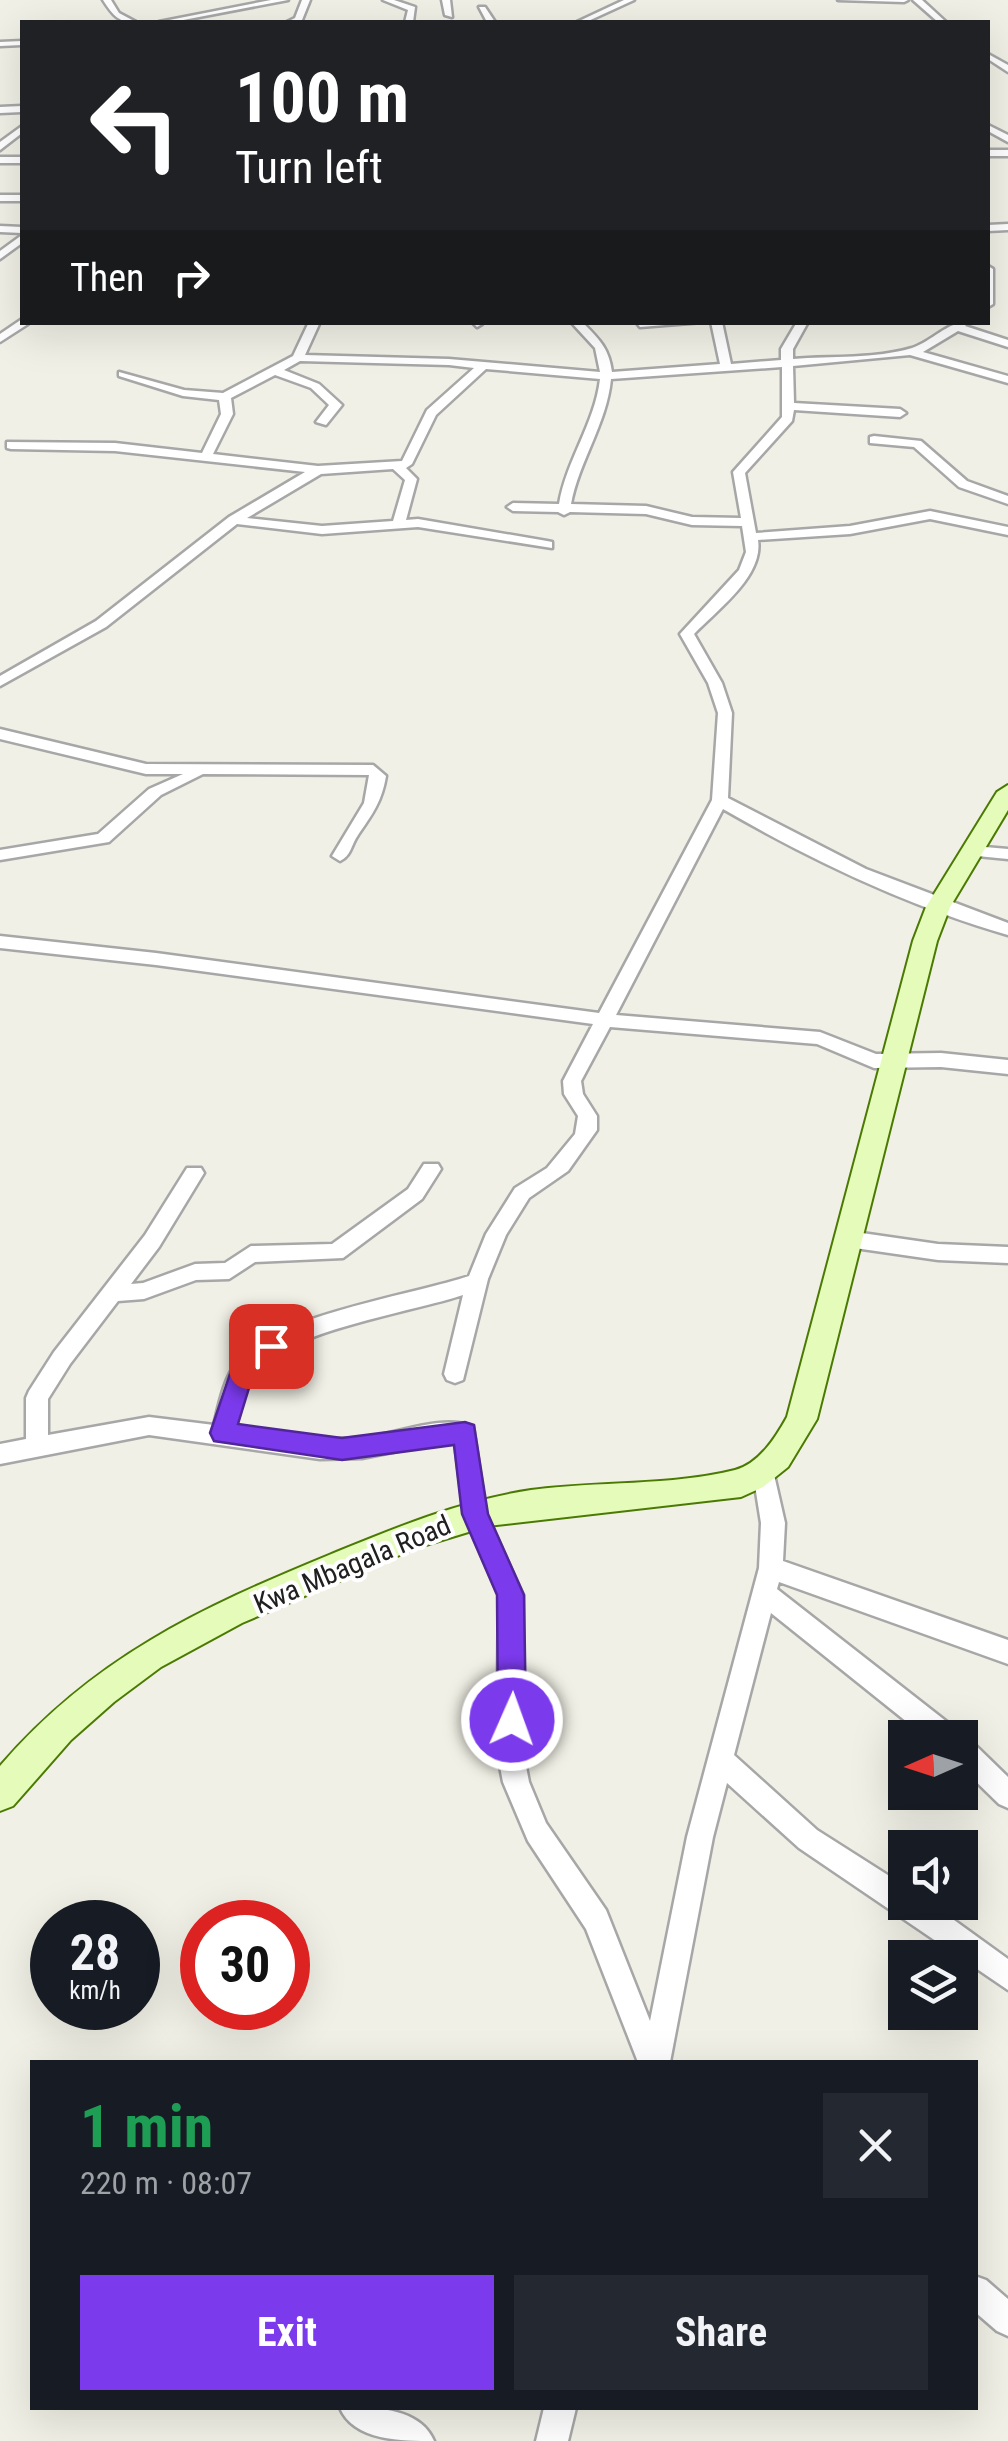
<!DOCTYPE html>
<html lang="en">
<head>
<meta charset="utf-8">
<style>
  :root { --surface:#171b24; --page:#242831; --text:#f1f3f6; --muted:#9ea1a6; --accent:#7c3aed }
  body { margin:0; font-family:"Roboto Condensed",sans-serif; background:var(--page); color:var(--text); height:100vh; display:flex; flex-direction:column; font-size:38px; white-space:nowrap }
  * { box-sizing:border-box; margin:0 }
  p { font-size:32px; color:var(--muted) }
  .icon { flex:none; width:55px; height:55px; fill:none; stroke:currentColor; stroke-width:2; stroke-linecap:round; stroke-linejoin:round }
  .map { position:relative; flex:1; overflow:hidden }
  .drawer { position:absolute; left:30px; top:2060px; width:948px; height:350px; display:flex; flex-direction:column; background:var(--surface); border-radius:0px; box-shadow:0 10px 40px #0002 }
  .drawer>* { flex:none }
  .banner { position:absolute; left:20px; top:20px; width:970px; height:305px; border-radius:0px; box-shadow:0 10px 40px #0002; background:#202124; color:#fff; overflow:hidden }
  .needle { width:65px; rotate:267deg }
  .tools { position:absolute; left:888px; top:1720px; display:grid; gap:20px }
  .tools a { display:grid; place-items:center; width:90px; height:90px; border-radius:0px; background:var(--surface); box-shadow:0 10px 40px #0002; font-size:50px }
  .speed { position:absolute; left:30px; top:1900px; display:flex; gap:20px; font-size:50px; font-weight:700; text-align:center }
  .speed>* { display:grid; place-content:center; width:130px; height:130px; border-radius:50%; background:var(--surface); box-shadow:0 10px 40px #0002; line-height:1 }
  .speed small { font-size:25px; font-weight:400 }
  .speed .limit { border:15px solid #d22; background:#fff; color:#111 }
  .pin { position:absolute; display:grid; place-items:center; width:85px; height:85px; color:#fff; margin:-42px; border-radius:20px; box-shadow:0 5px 15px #0006 }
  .me { position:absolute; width:110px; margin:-55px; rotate:2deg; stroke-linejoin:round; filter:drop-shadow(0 0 8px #0008) }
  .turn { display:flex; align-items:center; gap:35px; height:210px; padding:0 50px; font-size:45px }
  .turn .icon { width:130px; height:130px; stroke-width:2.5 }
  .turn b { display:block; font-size:70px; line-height:85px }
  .then { display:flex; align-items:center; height:95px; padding:0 50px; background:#0003; gap:20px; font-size:38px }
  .round { display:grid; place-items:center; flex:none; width:105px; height:105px; border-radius:0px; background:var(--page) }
  .summary { display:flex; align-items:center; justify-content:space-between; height:170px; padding:0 50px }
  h1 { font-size:60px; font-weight:700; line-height:75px; color:#1e9e55 }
  .primary-button { display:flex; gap:20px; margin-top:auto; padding:20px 50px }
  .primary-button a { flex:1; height:115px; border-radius:0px; background:var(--accent); color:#fff; font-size:40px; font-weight:700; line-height:115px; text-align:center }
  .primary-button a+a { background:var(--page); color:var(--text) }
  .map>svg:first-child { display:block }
</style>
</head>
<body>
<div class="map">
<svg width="1008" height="2441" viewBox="0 0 1008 2441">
  <rect width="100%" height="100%" fill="#f1f0e6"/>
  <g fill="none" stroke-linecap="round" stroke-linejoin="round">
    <g stroke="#a7a7a7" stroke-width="5">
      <g id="street">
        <path d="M103,0H111L119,13L136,22C118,23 112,14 103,0Z"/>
        <path d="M271,0H288L173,22H159Z"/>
        <path d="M302,0H310L302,20L287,22L295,18Z"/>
        <path d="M383,0H394L415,7L413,22H405L408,10Z"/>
        <path d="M442,0H450L452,17L445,15Z"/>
        <path d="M624,0H634L586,22H577Z"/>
        <path d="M838,0H908L904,2Z"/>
        <path d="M913,0H922L946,22H938Z"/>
        <path d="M479,7H485L495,22H487Z"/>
        <path d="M22,41V45L0,46V42Z"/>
        <path d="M988,54L1008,65V72L988,59Z"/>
        <path d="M22,106V112L0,113V107Z"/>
        <path d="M988,125L1008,135V142L988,131Z"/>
        <path d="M22,126V133L0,150V142Z"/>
        <rect x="988" y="150" width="20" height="6"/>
        <rect x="0" y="157" width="22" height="6"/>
        <rect x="0" y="195" width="22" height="6"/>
        <path d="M1008,224V230L988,231V225Z"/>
        <path d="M0,226L22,227V233L0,232Z"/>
        <path d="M22,235V243L0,259V251Z"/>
        <path d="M988,266L993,269V304L988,307Z"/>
        <path d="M22,319L28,324L0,342V334Z"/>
        <path d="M309,322H320L305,355L449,359L600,372L595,348L571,322H582C599,339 609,348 612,372L720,364L711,322H722L731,364L781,360V349L797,322H808L793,349V359C831,356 875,359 912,348C933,341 946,322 969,322L965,326L1008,340V347L958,331L923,352L1008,376V383L910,355L793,366L794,403L900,409L906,413L900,417L794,410L792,421L745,473L756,533L850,526L930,511L1008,527V535L930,519L850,534L758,540C764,576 716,611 694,634L722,683L732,713L728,798L866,869L1008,923V935C908,906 813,861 723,809L616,1015L820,1032L876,1054L941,1053L1008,1060V1074L941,1067L874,1068L817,1044L610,1027L581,1081L583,1094L597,1116V1130L568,1171L529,1198L506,1235L488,1279L463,1380L455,1383L447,1380L444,1374L463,1295C413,1312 280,1332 252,1375C242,1390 240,1411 235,1428C276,1434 317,1441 359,1438C394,1436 437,1414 473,1426L486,1514L523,1595V1751L529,1782L546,1823L606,1910L650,2021L687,1837L759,1568L761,1523L753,1473L756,1466L764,1463L772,1466L785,1523L783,1561L1008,1640V1664L779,1582L777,1589L956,1729L959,1736L969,1739L1008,1777V1808L999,1804L960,1766V1738H927L771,1613L734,1755L817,1830L905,1886V1902H929L1008,1959V1990L799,1848L727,1783L713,1837L670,2062H638L586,1929L528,1841L503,1782L497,1751L499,1595L464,1514L455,1443L433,1444L362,1458L320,1459L149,1435L0,1464V1444L26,1439V1398L29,1391L54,1352L145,1235L187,1168H201L204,1173L159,1247L131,1284L143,1283L195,1264L225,1263L251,1246L332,1244L408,1189L424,1164H438L441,1169L422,1199L343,1258L255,1262L229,1279L196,1280L144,1299L118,1301L70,1364L48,1399V1435L149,1417L214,1425C219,1404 224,1378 238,1360C274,1316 412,1295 469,1276L486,1234L515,1188L547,1168L575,1134L578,1116L564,1094L563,1081L593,1024L156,965L0,948V936L156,953L599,1013L712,800L718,713L708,683L680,634L739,570L746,552L742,526L692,525L646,514L570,512L564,515L558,512L513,511L507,507L513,503L559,504C566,461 595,423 600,379L486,369L436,415L412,464L406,468L417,479L406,520L418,519L547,541L552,542V548L418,527L322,534L237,524L106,627L0,686V676L96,621L229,517L305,472L115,451L11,449L7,448V442L115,443L202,453L221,414L219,400L183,396L119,376V372L184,390L223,393L293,356ZM300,361L449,365L474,368L427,410L402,461L318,466L213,454L233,414L231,398L275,375L311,388L329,405L316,422L326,425L342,405L319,384L284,370ZM782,367V417L733,472L741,518L692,517L646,506L571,504C579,461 607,423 611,379ZM393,469L405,480L393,521L322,526L247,518L321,474Z"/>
        <path d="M472,322H482V324L477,327Z"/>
        <path d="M636,322H703L640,327Z"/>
        <path d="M874,436L921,441L967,481L1008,496V504L959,487L914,447L870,443V437Z"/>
        <path d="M0,729L146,764L373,765L386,776C382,801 372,815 358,835C351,845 351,856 340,861L332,856L364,803L369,775L203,774L161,795L109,842L0,860V850L98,834L149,789L183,774H146L0,739Z"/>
        <path d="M973,846L1008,849V859L967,855L965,851Z"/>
        <path d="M848,1231L938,1244L1008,1247V1263L938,1260L848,1247L841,1245L838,1239L841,1233Z"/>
        <path d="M975,2276L986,2280L1008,2299V2336L997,2331L975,2312Z"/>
        <path d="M340,2408C371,2406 420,2407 434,2441C402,2441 354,2441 340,2408Z"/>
        <path d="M544,2408H576L568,2441H536Z"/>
      </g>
    </g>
    <g stroke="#4b7a03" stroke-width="4">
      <path id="secondary" d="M1008,785V810L950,907L937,941L817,1419L788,1467L763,1487L741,1497L488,1526L416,1548L242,1623L161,1667L114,1702L71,1740L13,1806L0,1811V1766C93,1658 200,1608 329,1555C395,1528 459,1501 531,1490C596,1481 672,1486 735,1470C759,1464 776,1437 787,1417L913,941L926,907L997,792Z"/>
    </g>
    <use href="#street" fill="#fff" fill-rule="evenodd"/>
    <use href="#secondary" fill="#e4fbba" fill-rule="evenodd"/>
  </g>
  <path fill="#7c3aed" stroke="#51269a" stroke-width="2.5" d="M271,1337L283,1346L253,1375L238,1424L342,1438L465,1422L474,1425L488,1514L524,1595L526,1720L522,1729L512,1733L502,1729L498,1720L497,1595L462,1514L454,1445L342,1460L214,1441L210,1433L234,1362Z"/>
  <g text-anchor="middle" stroke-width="8" stroke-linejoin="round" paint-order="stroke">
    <g font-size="28" fill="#202020" stroke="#fff">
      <text transform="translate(352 1564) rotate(-23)" y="10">Kwa Mbagala Road</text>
    </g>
  </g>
</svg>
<div class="tools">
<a><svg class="needle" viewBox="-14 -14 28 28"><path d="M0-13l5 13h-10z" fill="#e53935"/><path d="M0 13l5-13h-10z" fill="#9ea1a6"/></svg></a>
<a><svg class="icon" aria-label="sound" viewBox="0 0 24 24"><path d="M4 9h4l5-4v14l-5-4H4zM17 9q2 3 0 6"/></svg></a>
<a><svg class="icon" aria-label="layers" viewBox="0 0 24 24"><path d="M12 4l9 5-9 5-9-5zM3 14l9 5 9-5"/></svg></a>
</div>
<div class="speed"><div>28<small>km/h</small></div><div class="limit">30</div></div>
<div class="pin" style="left:271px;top:1346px;background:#d93025"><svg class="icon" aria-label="arrive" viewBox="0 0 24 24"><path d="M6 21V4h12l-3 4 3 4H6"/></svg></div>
<svg class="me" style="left:512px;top:1720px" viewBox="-20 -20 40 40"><circle r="17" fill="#7c3aed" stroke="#fff" stroke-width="3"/><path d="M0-11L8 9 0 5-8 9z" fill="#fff"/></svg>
<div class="banner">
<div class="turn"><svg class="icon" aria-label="left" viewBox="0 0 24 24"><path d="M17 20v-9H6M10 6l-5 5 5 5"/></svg><div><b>100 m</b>Turn left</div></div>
<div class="then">Then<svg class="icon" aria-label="right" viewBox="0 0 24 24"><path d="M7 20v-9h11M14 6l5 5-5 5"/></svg></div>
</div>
<section class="drawer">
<div class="summary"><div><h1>1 min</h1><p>220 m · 08:07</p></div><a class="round"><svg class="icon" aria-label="close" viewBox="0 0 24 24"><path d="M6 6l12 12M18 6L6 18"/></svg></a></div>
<div class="primary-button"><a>Exit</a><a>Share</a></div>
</section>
</div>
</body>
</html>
